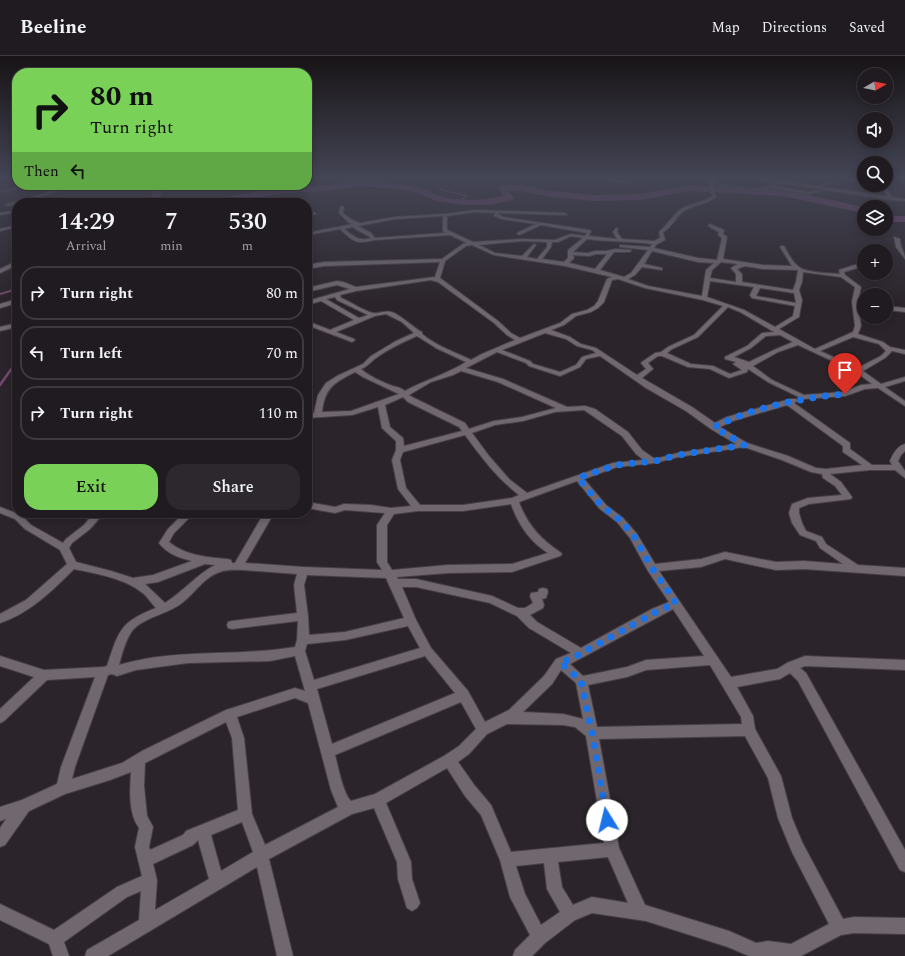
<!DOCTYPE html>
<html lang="en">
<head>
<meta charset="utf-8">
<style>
  :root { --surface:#201b20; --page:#2d282d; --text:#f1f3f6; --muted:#a2a1a5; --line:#3d393e; --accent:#79d158 }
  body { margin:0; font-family:Spectral,serif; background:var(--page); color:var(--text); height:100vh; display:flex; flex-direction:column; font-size:15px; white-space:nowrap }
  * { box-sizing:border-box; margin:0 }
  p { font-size:13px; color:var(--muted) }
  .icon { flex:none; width:22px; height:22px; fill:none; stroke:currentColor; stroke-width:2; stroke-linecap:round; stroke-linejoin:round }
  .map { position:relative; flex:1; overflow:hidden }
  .panel { position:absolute; left:12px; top:142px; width:300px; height:320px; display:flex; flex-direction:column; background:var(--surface); border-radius:16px; box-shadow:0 2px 10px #0003,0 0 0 1px var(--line) }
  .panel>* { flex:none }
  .hud { position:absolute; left:12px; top:12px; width:300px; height:122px; border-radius:16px; box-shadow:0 2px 10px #0003,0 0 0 1px var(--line); background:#79d158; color:#111; overflow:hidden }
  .needle { width:26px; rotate:81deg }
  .buttons { position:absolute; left:857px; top:12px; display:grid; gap:8px }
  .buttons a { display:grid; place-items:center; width:36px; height:36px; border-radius:50%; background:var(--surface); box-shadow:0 2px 10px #0003,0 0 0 1px var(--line); font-size:20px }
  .pin { position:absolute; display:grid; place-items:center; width:34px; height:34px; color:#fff; margin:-41px -17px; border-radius:50% 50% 50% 0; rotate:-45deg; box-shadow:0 0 4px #0007 }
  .pin .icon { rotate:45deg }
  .me { position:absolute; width:44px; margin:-22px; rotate:351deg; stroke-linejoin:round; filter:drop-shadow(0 0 3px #0008) }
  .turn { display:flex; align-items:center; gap:14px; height:84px; padding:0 12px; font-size:18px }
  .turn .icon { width:52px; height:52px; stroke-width:2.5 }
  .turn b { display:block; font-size:28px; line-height:34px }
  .then { display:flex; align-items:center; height:38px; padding:0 12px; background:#0003; gap:8px; font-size:15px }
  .eta { display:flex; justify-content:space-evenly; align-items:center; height:68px; text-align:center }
  .eta b { font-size:24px; font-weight:600; line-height:28px }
  .cta { display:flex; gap:8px; margin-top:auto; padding:8px 12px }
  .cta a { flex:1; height:46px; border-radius:16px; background:var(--accent); color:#111; font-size:16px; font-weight:600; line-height:46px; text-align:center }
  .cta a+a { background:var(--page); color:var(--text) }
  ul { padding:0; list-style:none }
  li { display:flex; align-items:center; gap:12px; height:54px; margin:0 8px 6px; padding:0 4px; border:2px solid var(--line); border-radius:16px }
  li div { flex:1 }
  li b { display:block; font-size:15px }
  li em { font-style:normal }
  header { display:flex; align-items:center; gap:24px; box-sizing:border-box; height:56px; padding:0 20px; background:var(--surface); border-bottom:1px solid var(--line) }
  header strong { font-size:19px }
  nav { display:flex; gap:22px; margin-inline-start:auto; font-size:14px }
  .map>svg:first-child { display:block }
</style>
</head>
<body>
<header>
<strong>Beeline</strong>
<nav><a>Map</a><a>Directions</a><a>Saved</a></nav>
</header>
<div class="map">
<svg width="905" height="900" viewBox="0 0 905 900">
  <rect width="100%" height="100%" fill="#2b242a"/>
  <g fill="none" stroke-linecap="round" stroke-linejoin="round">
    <g stroke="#734770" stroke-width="1.5">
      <path d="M444,122L437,127L439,133L467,140L462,143L464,146"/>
      <path d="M686,122L683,124L682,129L685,132H690"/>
      <path d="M0,136L31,129"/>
    </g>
    <path stroke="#734770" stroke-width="2" d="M0,238L17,233"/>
    <path stroke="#734770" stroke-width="2.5" d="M0,329L17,305"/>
    <g fill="#734770" fill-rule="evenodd">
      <path d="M359,124C379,126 398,127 417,131C425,133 432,137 440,140C459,146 484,144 503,140L498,132L502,129H521L552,135L594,139L640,138L690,129L783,134L864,151V157L783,140L690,135L640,144L594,145L552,141L521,135H508L514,142L512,144L489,149H464L436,145L416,136L390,132L359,130L328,135L285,137L226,147H205L210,144L285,131L328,129Z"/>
      <path d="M154,129H162V135L158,147H148L154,135Z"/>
      <path d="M886,157L895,160H905V166H894L886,163Z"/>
    </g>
    <g stroke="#474147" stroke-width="2">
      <g id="minor">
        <path d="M607,122L623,125L638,122L623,127L601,123Z"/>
        <path d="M712,122H716L713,127C732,129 756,138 775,127L749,122H762L818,130L827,126H833L834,128H829L823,131L887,140L883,133L879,129C887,129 888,135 892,141L905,143V145L891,144L779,127L774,130L808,136L821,134L823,135L808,138L769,132L755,134L713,129L716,141C707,149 694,148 684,155C676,161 672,171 663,176L665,184L657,188L654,192L698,202L717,204L722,182L718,179L719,176L708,170L710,168L724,174L723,178L727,181L723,203L763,209L792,210L780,191L782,190H784C788,197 792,206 799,211C806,217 829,217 840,218L839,214L864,206V210L844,216L845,219L861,231L858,246L861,270L858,278L883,286L890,291L905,294V298L892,295L885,302L863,315L881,328L905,321V325L885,331L905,345V350L878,332L865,333L845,340L803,343L768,326L748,313L747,316L729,322L710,313L688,311L662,300H658L648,307L653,313L642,322L692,351L715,367L727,361L790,343H796L797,345L794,347L850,387V393L872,409H892L890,405C893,398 897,390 905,388V395L901,399L898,405L905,415V422L895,414H870L830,418L841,426L852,441L851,443L809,448L799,452V457L802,467L806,475L822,481L826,488L858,509L905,512V520L804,513L776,514L725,503L701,511L659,515L731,621L777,613L787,607L805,600L905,604V614L805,610L800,612L806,617L905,794V816L900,814L798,625L790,617L780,623L737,631L753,660L755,673L781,720L792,762L802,786L843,863L854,861L905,862V878L854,877L841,879L801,900H749L728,891L646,865L592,857L575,864L545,887L532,900H513L515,894L530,879L510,841L500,804L481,759L465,740L447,712L386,747L411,806L412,823L420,847L417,852L412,855L407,852L398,823L397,806L374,752L352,758L269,803L293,900H277L257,811L108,900H85L87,894L139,864L141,835L127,841L64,886L69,900H53L49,888L0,864V848L54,874L117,831L142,820L135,791L139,772C128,757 130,733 131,716L110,724L65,738L29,755L5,789L0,791V772L6,763L0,765V751L22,744L57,728L61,711L95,621L47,624L4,665L0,667V653L34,621L0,610V600L44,614L103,611L107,610C119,574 120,566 156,552C152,548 148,542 144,538C125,522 97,518 74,513C52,535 30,557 0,567V558L26,544L67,508L60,494L25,473L15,463L0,457V451L21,459L31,469L63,487L66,483L84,469L94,457H104L90,473L72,487L69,492L76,506L111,515L133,522L153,519L192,505C180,502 167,498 159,487L168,473L179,462L175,457H185L189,462L174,477L169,486C186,500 207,501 227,503L231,504L232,507H235L264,457H274L245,507L303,511L382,514L377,506V469L385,457L345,454L335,457L307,452V446L335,451L344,448L371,449L391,452L411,450L398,433L392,404L396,394V385L382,372L378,351L352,359L307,362V358L314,357L318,339L326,327L337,320L363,308L371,300L396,285L414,277L402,266L386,258L375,260L336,276L354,283L355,284L352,286L307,269V265L330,274L354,264L321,245L307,249V245L350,233L337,229L307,236V232L337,225L343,226L356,231L435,221L440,206L324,210L307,213V209L324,206L442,203L463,188L467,187L450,179L374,184C356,189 353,185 340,173L307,179V177L353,168L348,166L339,157L340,151L342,150L344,151L343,157L352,164L360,167L395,161L445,158L475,154L565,157L567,159L499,157L498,158L503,161L589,174L591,175L589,180L617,183L613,176L616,172L618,173L617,176L622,183L654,185L660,182L659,176C666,170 675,157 681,153C691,147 703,147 713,140L708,128ZM475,156L495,157L494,160L502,163L536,168L517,177L519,179L541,169L587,177L585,180L571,178L555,184L522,183L473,186L447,174V160ZM443,160V175L445,177L375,182L371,177L358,170L395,163ZM353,171C358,176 366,177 371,182C358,186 354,180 344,173ZM571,180L583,182L568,194V202L564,206L542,203L551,191L552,186H558ZM587,183C609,186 630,185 652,188L650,191L620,189V191H622L648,194L631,217L624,221L600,214L614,196H629L631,195V194L615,193L606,195H595L588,197L573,196ZM522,185L547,186V191L537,203L527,201L536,189L534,188L522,200L495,197L479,189ZM472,189L494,199L565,210L612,221L607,223L598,245L594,250L587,254L572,258L560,267L520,282L511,277L498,265L440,222L445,205L466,190ZM652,195L698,206L714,207L706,214L702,240L648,230L628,223L635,219L642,211L662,214V212L644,208ZM596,198H607L595,213L569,207L574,202L573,199L589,200ZM721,206L738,208L731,212L736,218V226L710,222L712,214ZM745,210L763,213L798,214L796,226L793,234L742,226V218L737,213ZM803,216L841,221L855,231L852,246L855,270L853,276L815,293L779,273L799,261L802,244L799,234L802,226ZM618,223L645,232L703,244L723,250L694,279L668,291L661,296L655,297L642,306L641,307L646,313L637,319L596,292L581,288L570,281L551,274L564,269L576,260L591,256L598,252L604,246L612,224ZM431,224L438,226L494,267L507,279L515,284L482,298L471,304C455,296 436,290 422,278V276C418,275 401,260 394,257C386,253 380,258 373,257C362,254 351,246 341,242L340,239L356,235ZM710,225L754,231L750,239L752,242L795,250L793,260L775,271L744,254L707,241ZM760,232L794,237L796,247L756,240ZM335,241L337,244L368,259L359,262L326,243ZM728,251L740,256L774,276L762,277L747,290L725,301V303L736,306L733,308L742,314L730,318L713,310L691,308L667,297L672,293L698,281ZM545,277L566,283L577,290L592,294L596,297L582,301L576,309L560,316L533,308L530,305L502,294ZM780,279L793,286L774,294L749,306L734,301L751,292L766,280ZM417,280L436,292L466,306C447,318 425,324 405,335C400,331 395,331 390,329C380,325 369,320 361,313C367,311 370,306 376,302C388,293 403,286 417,280ZM853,281L879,288L886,295L881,300L858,312L820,295ZM798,289L856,316L872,328L861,329L844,336L804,339L772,324L753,310L778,296ZM497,296L526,307L529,310L560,320L580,311L586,303L600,300L646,332L686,355L711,373L736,388L678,397L655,403L642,394L628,376L595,353L585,350L567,351L503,323L466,312ZM461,315L498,326L556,352L522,361L494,365L469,373L465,367L414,342L409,339L431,326L453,319ZM355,316L363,321L399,338L351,355L322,356C325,331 334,327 355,316ZM403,341L408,346L459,371L462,375L404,390L403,382L390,371L385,349ZM787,349L843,390V396L862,409L826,413L816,412L788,400L747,387L720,371L733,365ZM584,354L622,380L636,398L644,404L613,407L527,437L509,423L489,400L472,377L495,369L523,365L555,356ZM465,379C482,402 497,422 519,439L512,442L463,449H420L406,432L400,404L403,396ZM744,391L782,404L811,416L822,418L823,422L835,430L842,439L808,442L792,448L789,457L792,467L800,479L816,485L820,492L843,508L804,505L776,506L725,496L701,503L655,508L637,478L623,462L606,449L584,423L617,411L655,407L678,401ZM577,425L600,453L617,466L630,482L648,515L669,546L652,553L581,592L537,566L530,559L543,552L544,549L542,543L546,542L548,536L547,533L543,532L539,533L538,536L531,537L530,540L533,547L525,552H518L492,540L416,523H398L397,521L448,517L512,516L560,500L562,498L560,496C540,483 527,468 519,446ZM511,448C518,468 530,486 548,497L512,508L448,509L392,514L387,506V469L394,458L418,455H463ZM205,508L215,509C196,519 183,536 165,547L145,528L158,526ZM244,514L297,518L294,529L297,557L232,565L228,566L227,569L228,572L232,573L298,565L297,584L295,591C236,601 176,592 119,609C122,598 125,585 132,575C142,562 168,558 182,547C195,537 204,521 220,516C227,513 237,514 244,514ZM307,519L386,522L404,562L345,576L309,579L308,560L304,529ZM402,531H416L490,547L517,560L529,572L571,597L556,603L544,620L509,654L485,666L468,635L431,592L416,564ZM673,553L704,600L646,604L627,611L583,620L570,608ZM408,570L420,592L314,624L305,595L307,588L345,584ZM295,600L305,635L295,632L226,654L142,695L122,707L72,723L75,711L108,619L112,618L117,620L136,614L188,607L270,605ZM425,600L455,637L332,688L317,633ZM710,609L741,661L742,668L597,671L588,629L627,621L646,614ZM561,614L576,627L583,663L563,658L523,656L552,628ZM295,642L308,647L331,734L338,751L265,789L252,758L244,682L237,661ZM461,646L476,673L459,690L444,700L375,738L351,745C343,738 338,710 335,699ZM226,666L232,682L238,754L186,775L183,779L150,794L149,791L153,771L147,760L144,730L145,707ZM507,668L563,669L575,671L586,680L604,787L511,796L491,749L475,730L458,706L469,698L487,678ZM745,680L768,722L778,762L792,796L829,868L791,888L768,885L756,887L729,875L645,849L619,792L599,683ZM242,766L253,796L221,815L211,779ZM198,784L209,823L155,854L157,824L153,808L193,789ZM608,801L628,847L592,841L573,849L562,831L558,806ZM544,807L547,833L560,856L541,869L525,838L516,810Z"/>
        <path d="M841,122L864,125V127L843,123Z"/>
        <path d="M246,129H250L247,134H243Z"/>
        <path d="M69,130L72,131L8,150L5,149Z"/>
        <path d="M17,154V156L0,159V157Z"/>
        <path d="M314,156L316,158L307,159V157Z"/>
        <path d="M17,169V171L0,175V173Z"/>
        <path d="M894,181L900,183C900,192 905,195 905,203L896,191Z"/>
        <path d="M17,205V209L0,217V213Z"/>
        <path d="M17,243V247L0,252V248Z"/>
        <path d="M886,250L905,252V256L886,254Z"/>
        <path d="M17,267V271L0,275V271Z"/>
      </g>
    </g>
    <use href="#minor" fill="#70676f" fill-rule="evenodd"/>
  </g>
  <linearGradient id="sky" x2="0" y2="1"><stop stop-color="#181417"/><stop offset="0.49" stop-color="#444555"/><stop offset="1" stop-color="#444555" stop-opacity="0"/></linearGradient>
  <rect width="905" height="248" fill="url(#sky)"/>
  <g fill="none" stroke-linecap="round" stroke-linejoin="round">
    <path stroke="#1a73e8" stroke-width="7" stroke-dasharray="0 12.6" d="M607,764L592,677L581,625L560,606L571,603L656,556L676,547L652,512L634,480L620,464L603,451L578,422L616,409L655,405L678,399L744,389L714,371C754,351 801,342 845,338"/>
  </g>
</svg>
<div class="buttons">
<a><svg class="needle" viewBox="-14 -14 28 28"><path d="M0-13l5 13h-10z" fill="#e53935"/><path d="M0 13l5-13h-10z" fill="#a2a1a5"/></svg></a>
<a><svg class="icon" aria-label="sound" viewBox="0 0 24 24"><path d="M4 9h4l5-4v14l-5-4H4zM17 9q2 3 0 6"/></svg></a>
<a><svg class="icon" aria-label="search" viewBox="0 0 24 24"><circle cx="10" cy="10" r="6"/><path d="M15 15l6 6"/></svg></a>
<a><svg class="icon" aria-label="layers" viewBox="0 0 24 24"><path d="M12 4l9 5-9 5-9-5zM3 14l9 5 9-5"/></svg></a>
<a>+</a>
<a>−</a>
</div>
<div class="pin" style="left:845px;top:338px;background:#d93025"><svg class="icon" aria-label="arrive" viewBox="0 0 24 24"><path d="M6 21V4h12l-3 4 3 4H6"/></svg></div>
<svg class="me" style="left:607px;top:764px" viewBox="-20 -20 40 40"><circle r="19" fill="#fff"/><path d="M0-13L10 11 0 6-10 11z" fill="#1a73e8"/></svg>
<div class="hud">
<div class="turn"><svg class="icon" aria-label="right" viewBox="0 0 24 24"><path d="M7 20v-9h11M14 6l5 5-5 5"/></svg><div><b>80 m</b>Turn right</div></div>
<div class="then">Then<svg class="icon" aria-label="left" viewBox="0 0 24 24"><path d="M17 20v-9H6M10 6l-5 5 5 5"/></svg></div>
</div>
<section class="panel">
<div class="eta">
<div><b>14:29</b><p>Arrival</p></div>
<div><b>7</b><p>min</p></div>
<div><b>530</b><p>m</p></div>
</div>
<ul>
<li><svg class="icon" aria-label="right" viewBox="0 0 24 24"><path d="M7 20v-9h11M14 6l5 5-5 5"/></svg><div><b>Turn right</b></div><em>80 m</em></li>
<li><svg class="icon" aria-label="left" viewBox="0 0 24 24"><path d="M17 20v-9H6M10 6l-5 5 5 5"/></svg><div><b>Turn left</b></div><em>70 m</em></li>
<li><svg class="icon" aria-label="right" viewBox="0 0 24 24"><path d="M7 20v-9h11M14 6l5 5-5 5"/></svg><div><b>Turn right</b></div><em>110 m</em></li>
</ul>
<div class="cta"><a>Exit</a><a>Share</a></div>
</section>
</div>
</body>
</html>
